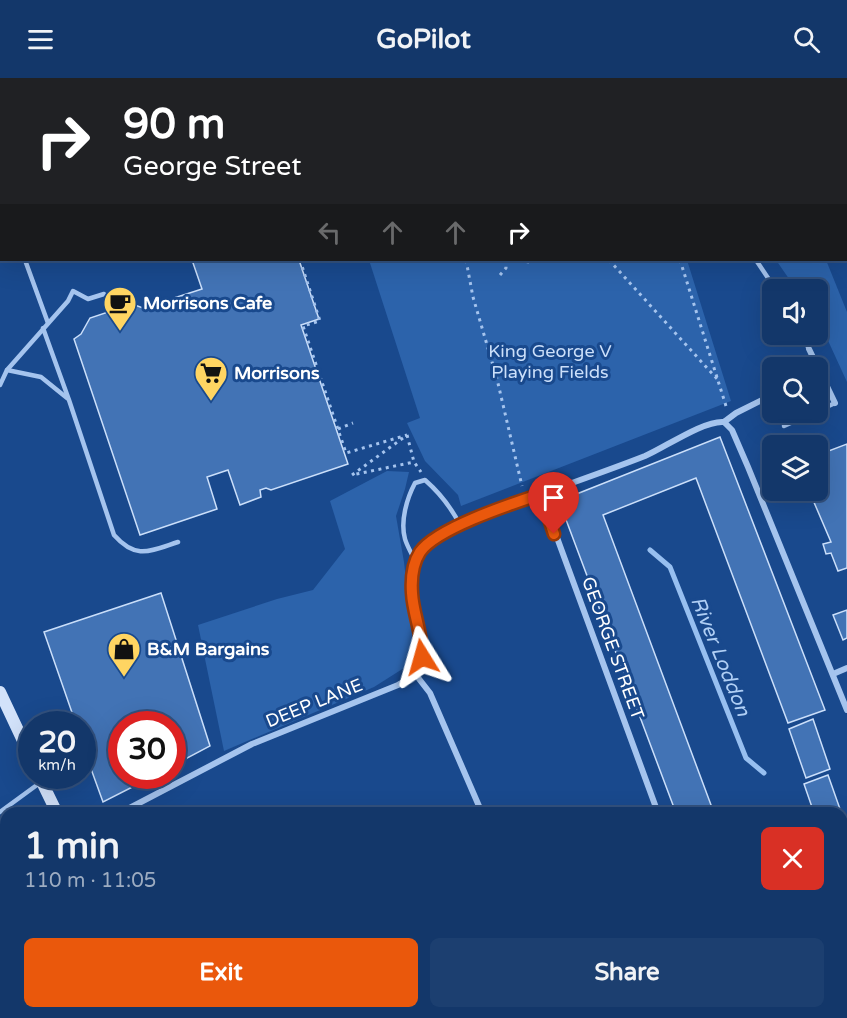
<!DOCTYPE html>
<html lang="en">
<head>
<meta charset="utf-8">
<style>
  :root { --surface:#13376a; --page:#1c3f70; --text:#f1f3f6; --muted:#9dacc1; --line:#32517e; --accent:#ea580c }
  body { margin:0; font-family:"Varela Round",sans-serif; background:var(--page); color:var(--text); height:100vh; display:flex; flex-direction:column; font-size:22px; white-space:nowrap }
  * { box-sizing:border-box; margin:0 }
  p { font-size:20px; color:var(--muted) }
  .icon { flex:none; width:33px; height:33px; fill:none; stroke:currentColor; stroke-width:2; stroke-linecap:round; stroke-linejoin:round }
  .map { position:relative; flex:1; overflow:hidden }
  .sheet { position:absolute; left:0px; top:729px; width:848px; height:212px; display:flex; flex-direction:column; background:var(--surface); border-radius:18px 18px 0 0; box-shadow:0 6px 24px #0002,0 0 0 2px var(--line) }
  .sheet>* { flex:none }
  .guide { position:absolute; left:0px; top:0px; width:848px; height:183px; box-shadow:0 6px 24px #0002,0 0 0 2px var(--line); background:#202124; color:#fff; overflow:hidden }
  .tools { position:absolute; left:762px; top:201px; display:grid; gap:12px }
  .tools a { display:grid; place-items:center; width:66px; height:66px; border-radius:9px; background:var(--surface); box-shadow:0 6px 24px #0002,0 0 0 2px var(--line); font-size:30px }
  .speed { position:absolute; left:18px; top:633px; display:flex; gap:12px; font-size:30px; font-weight:700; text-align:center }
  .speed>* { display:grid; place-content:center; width:78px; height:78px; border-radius:50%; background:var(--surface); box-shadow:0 6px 24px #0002,0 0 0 2px var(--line); line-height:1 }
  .speed small { font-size:15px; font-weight:400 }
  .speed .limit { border:9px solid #d22; background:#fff; color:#111 }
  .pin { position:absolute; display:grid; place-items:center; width:51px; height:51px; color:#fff; margin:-62px -26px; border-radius:50% 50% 50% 0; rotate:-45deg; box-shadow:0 0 6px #0007 }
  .pin .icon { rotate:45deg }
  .me { position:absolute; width:66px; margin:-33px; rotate:352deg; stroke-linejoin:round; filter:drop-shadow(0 0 4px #0008) }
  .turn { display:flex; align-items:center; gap:21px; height:126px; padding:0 24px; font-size:27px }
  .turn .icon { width:78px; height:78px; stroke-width:2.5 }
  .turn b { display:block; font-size:42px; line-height:51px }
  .lanes { display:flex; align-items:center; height:57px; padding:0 24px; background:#0003; justify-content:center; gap:30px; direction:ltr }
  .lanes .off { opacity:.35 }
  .round { display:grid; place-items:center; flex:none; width:63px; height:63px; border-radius:9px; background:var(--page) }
  .overview { display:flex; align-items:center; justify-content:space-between; height:102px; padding:0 24px }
  h1 { font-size:36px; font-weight:800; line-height:45px }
  .cta { display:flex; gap:12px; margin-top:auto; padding:12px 24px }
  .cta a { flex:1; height:69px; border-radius:9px; background:var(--accent); color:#fff; font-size:24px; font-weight:800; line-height:69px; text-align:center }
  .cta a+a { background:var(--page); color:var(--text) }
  header { display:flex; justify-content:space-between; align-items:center; height:78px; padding:0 24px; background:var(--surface); font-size:27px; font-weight:800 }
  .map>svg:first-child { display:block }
</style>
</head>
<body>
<header><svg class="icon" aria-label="menu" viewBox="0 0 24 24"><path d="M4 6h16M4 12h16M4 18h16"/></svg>GoPilot<svg class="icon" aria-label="search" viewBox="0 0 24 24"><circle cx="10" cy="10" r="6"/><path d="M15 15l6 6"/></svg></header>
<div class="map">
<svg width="847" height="940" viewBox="0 0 847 940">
  <rect width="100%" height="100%" fill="#19498d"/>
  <g fill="#2c63ab">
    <path d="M369,182H687L731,323L461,428L458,417L425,383L407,345L420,340Z"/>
    <path d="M776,182H826L847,234V304L825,256L818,244V212L796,211Z"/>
    <path d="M387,393L409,394L405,411L396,438L404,484L415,583L374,609L224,673L198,547L277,521L313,512L345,471L330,423Z"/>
  </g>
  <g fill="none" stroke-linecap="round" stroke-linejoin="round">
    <path stroke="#97bff0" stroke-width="5" d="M650,472L670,489L746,680L764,695"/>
  </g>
  <g fill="#4273b5" stroke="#cbdffa" stroke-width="1.5">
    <path d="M192,182H299L319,241L301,247L348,386L271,412L266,410L260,412L261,419L240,427L228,392L207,399L217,431L140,457L74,261L81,256L90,240L132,226L143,230L202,211Z"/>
    <path d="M720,359L825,632L788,645L696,400L603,437L714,735H676L559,423Z"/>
    <path d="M847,366V490L838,493L831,475L826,476L823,466L831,464L810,415L798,420L795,412H818V377Z"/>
    <path d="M161,515L210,668L172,688V646H122V698H154L103,724L82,666V646H76L44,554Z"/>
    <path d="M847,532V560L843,562L833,537Z"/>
    <path d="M813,641L830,691L806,700L789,651Z"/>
    <path d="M828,697L840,731L830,735H814L804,706Z"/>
    <path d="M107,934H141L142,940H123L122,938L110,940Z"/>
    <path d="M750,934H788L790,940H752Z"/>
  </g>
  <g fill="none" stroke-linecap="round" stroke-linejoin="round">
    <g stroke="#a5c4ee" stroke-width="3" stroke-dasharray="3 4.5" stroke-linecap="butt">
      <path d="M300,182L320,243L303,248L346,375L407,357"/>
      <path d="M466,182L473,219L497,301L522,408"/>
      <path d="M519,182L529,184"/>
      <path d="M609,182L718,302"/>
      <path d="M680,182L726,328"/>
      <path d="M506,183L514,182"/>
      <path d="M500,197L506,190V182"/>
      <path d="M338,351L353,345"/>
      <path d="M407,357L414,384L421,394"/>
      <path d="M403,360L352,397L414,384"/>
    </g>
    <g stroke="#a5c4ee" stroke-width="4.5">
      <path d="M0,114L2,118"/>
      <path d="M25,182L48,245"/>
      <path d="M756,182L776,212"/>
      <path d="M43,250L69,322L114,457C136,482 150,473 178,464"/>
      <path d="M801,256L809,271"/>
      <path d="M7,292L41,299L67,320"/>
      <path d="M0,307L7,292L68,223L73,213L88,221L104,216"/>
      <path d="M818,333L835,325"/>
      <path d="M784,348L815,334"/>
      <path d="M415,483C412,476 407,468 405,461C400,443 407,420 415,405L425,402C441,416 451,429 460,447"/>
      <path d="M774,732L776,735"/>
      <path d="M0,734L41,704"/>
      <path d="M842,762L847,760"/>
      <path d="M832,934L834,940"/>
      <path d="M62,940L71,934"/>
    </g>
    <g stroke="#a5c4ee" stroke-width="6">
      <path d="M510,0L513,2"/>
      <path d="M786,0L787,2"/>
      <path d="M639,2L642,0"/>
      <path d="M809,271L835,325"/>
      <path d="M724,344L732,352L748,389L847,632"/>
      <path d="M724,344L736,335L772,317"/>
      <path d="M541,416L658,735"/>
      <path d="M833,596L847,590"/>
      <path d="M416,597L430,615L482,735"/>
      <path d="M120,735L252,666L398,607C404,603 414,600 417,595C436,563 395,513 420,475C434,453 467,445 491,435C541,415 594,398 645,378C664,370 704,342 724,344"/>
      <path d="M733,934L735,940"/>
      <path d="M541,940L551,934"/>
    </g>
    <g stroke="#d2e2fa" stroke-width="12">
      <path d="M0,614L32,682"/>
      <path d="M39,698L57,735"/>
      <path d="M174,934L178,940"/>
    </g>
    <g stroke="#ecf3ff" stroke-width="15">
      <path d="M803,0V2"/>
      <path d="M835,0V2"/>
      <path d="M846,35L847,38"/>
      <path d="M846,134L847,136"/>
    </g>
  </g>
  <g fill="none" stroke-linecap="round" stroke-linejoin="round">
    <g stroke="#983908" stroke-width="15">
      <path id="route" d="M422,579C423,557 413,536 412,515C411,501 413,485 420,474C437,450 511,426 541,416L554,456"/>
    </g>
    <use href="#route" stroke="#ea580c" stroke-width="10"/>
  </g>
  <defs>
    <g id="cafe-pin" transform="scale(1.725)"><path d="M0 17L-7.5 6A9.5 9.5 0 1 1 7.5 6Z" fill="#ffd562" stroke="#19498d"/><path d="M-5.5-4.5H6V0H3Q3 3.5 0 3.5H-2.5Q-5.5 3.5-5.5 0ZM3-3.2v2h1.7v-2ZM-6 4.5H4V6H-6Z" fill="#111"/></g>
    <g id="supermarket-pin" transform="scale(1.725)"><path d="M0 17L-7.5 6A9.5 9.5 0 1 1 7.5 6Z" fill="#ffd562" stroke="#19498d"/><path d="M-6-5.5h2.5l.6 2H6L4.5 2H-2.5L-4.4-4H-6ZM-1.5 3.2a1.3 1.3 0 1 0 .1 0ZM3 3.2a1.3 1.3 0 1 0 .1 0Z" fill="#111"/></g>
    <g id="shop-pin" transform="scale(1.725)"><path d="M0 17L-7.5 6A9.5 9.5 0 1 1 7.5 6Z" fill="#ffd562" stroke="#19498d"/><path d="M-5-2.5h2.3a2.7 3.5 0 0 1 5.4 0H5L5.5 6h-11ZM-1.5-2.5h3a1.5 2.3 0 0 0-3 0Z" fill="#111"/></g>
  </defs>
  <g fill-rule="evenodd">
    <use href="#cafe-pin" x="120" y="225"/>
    <use href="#supermarket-pin" x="211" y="295"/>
    <use href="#shop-pin" x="124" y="571"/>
  </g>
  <g text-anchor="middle" stroke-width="6" stroke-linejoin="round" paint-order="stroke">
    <g font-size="18" font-weight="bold" fill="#fff" stroke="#19498d" text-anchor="start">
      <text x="143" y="231">Morrisons Cafe</text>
      <text x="234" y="301">Morrisons</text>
      <text x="147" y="577">B&amp;M Bargains</text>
    </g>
    <g font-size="18" fill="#cbdffa" stroke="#19498d">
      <text x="550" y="279">King George V<tspan x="550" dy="21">Playing Fields</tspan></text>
    </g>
    <g font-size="18" fill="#fff" stroke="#19498d">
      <text transform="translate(613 570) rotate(70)" y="6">GEORGE STREET</text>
      <text transform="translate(314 625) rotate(-22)" y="6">DEEP LANE</text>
    </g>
    <g font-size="20" font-style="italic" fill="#b0cff5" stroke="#19498d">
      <text transform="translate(721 578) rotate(68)" y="7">River Loddon</text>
    </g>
  </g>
</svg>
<div class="tools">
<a><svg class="icon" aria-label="sound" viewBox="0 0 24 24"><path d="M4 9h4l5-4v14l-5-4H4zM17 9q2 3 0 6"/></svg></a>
<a><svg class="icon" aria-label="search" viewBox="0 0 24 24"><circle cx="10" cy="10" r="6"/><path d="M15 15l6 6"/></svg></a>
<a><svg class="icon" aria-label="layers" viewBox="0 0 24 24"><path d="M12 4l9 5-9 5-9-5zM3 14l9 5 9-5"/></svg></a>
</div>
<div class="speed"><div>20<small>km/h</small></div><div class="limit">30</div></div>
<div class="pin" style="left:554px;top:456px;background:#d93025"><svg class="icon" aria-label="arrive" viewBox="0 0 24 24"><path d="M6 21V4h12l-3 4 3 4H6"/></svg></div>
<svg class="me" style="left:422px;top:579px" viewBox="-20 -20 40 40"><path d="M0-17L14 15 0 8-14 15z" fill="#ea580c" stroke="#fff" stroke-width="4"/></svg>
<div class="guide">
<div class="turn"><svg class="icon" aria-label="right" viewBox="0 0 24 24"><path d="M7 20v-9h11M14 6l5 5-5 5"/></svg><div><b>90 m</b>George Street</div></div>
<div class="lanes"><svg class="icon off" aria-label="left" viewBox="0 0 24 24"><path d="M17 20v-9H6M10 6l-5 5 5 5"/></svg><svg class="icon off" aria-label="ahead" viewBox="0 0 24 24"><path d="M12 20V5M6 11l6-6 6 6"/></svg><svg class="icon off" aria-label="ahead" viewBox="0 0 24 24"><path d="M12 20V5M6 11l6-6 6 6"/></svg><svg class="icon" aria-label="right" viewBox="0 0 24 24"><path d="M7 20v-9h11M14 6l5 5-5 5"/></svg></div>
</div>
<section class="sheet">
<div class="overview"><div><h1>1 min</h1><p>110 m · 11:05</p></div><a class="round" style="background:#d93025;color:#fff"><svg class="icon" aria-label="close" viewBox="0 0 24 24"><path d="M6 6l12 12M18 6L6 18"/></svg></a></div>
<div class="cta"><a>Exit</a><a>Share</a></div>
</section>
</div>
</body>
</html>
